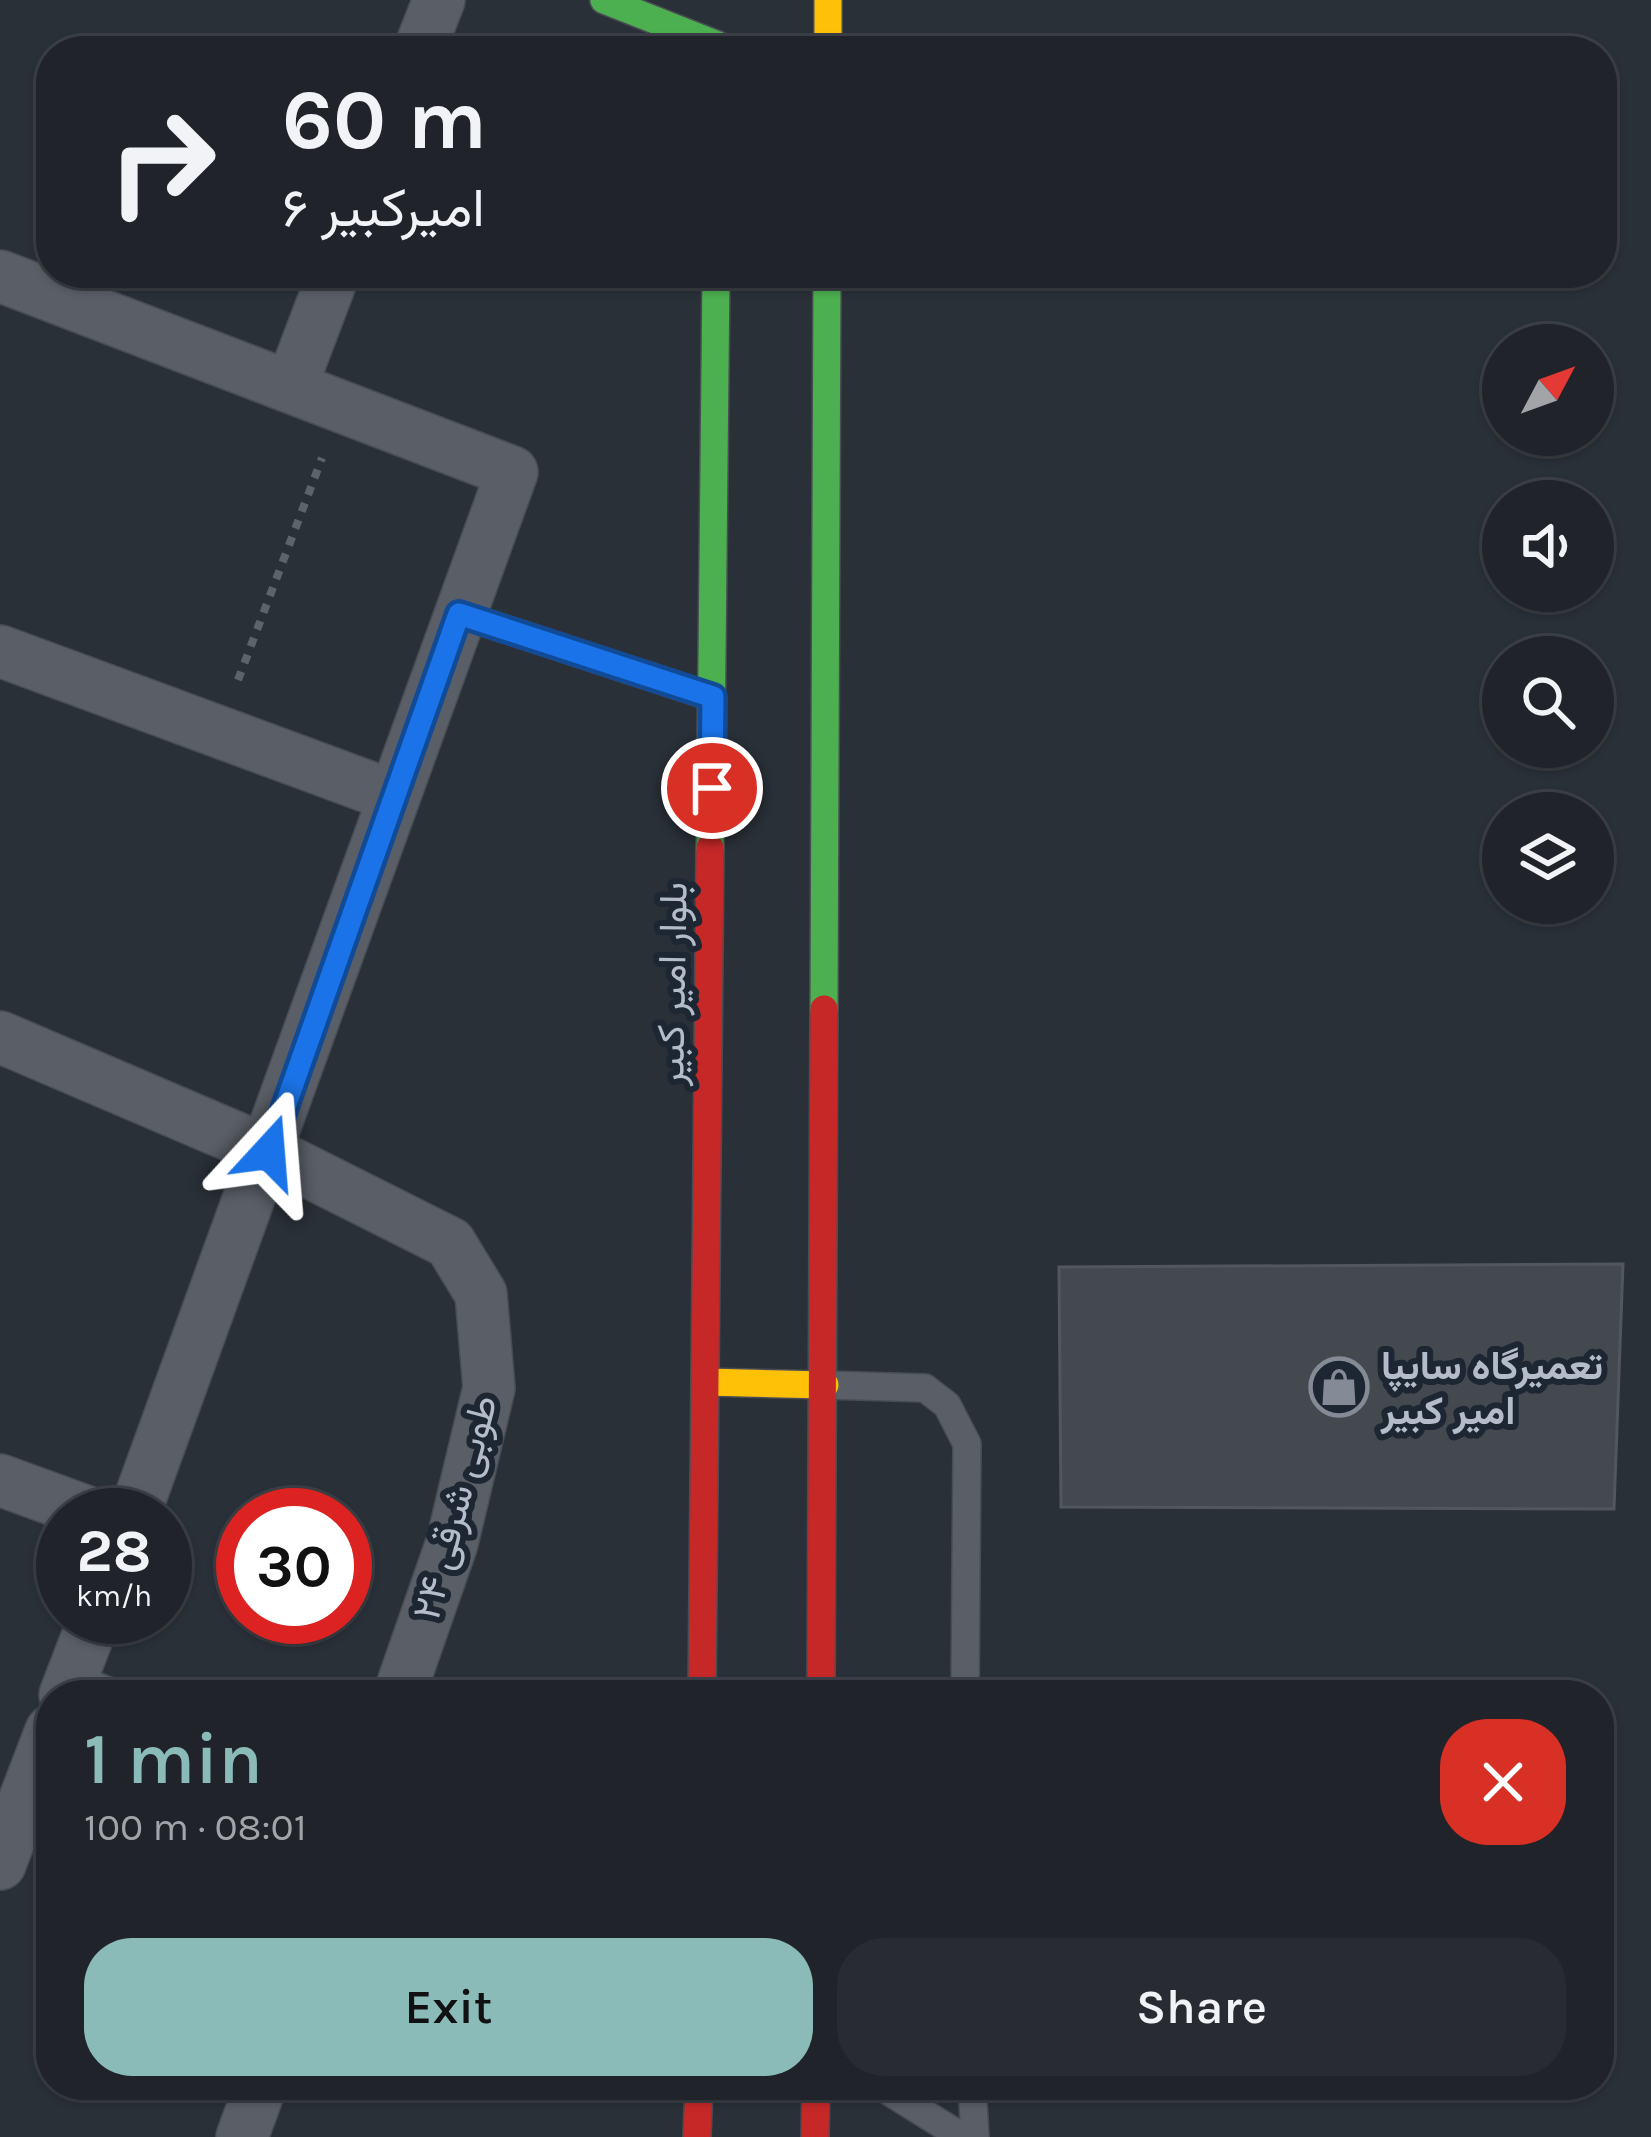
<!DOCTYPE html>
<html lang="en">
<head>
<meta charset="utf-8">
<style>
  :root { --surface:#20242a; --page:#282c32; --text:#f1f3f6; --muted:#a2a4a8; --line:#3d4147; --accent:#8bbbb9 }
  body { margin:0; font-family:Karla,Vazirmatn,sans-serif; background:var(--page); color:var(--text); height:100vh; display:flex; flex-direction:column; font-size:45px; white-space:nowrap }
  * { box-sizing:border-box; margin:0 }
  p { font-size:39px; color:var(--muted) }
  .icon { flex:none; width:66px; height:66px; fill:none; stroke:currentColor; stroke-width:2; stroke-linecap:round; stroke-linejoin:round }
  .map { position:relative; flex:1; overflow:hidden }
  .drawer { position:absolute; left:36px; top:1680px; width:1578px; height:420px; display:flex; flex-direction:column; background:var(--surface); border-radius:48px; box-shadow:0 3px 9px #0004,0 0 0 3px var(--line) }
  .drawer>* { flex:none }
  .guide { position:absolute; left:36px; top:36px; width:1581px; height:252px; border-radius:48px; box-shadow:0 3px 9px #0004,0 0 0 3px var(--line); background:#20242a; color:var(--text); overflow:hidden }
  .needle { width:78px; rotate:49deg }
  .buttons { position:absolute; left:1482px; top:324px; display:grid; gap:24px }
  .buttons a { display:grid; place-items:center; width:132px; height:132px; border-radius:50%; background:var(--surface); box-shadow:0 3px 9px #0004,0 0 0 3px var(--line); font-size:60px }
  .speed { position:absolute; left:36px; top:1488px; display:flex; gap:24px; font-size:60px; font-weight:700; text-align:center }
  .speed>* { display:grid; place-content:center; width:156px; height:156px; border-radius:50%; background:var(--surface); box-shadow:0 3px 9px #0004,0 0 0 3px var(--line); line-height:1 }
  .speed small { font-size:30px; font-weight:400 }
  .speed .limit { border:18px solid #d22; background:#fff; color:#111 }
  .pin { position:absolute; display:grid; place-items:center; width:102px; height:102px; color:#fff; margin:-51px; border:6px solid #fff; border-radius:50%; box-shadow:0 3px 12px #0007 }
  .me { position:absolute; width:132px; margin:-66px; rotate:19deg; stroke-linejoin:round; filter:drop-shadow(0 0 9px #0008) }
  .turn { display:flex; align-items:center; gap:42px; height:252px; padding:0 48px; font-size:54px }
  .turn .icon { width:156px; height:156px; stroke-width:2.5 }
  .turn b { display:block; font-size:84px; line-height:102px }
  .round { display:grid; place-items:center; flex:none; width:126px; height:126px; border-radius:48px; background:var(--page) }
  .head { display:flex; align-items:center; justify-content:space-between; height:204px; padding:0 48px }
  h1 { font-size:72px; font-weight:600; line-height:90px; color:var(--accent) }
  .action { display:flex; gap:24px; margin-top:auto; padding:24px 48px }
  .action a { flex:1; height:138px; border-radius:48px; background:var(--accent); color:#111; font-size:48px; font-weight:600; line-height:138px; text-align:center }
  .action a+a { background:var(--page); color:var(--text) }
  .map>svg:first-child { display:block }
</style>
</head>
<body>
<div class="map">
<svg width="1651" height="2137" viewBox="0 0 1651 2137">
  <rect width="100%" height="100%" fill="#2a3038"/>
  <path fill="#444950" stroke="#52575f" stroke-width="3" d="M1623,1264L1614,1509L1061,1507L1059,1267Z"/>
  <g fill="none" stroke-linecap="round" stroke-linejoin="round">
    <g stroke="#484c53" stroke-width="30">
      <g id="lane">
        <path d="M459,614L712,697"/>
        <path d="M826,1385L925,1388L947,1405L967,1444L965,1695"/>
        <path d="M72,1677L119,1695"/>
        <path d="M879,2085L962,2137"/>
        <path d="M972,2085L975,2137"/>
      </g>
    </g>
    <g stroke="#484c53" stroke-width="54">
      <g id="street">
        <path d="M419,51L439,0"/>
        <path d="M0,276L512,472L134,1515"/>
        <path d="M292,384L334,273"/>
        <path d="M0,651L390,795"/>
        <path d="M0,1037L269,1152L450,1243L481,1294L489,1388L452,1543L399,1695"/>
        <path d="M0,1480L96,1515"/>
        <path d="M65,1695L95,1617"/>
        <path d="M0,1864L51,1731"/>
        <path d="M242,2137L261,2085"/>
      </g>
    </g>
    <g stroke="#484c53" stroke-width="30">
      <g id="fast">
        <path d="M604,0L718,45"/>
        <path d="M710,848L716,273"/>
        <path d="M824,1009L827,273"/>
      </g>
    </g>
    <g stroke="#484c53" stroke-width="30">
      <g id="slow">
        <path d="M828,0V51"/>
        <path d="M706,1382L825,1385"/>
      </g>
    </g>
    <g stroke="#484c53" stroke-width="30">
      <g id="jam">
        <path d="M702,1695L710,848"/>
        <path d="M821,1695L824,1009"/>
        <path d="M697,2137L699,2085"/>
        <path d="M815,2137L816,2085"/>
      </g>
    </g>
    <path stroke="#5d636a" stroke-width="8" stroke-dasharray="9 9" stroke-linecap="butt" d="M238,680L322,458"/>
    <use href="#lane" stroke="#5a5e66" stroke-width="27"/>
    <use href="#street" stroke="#5a5e66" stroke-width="51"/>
    <use href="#fast" stroke="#4caf50" stroke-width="27"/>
    <use href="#slow" stroke="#ffc107" stroke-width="27"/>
    <use href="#jam" stroke="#c62828" stroke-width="27"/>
  </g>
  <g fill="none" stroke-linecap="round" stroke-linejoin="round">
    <g stroke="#114b97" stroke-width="30">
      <path id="route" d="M269,1152L459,614L713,697L712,788"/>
    </g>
    <use href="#route" stroke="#1a73e8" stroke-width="21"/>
  </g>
  <defs>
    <g id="shop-ring" transform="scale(3)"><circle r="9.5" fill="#1d2633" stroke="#848b96" stroke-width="1.5"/><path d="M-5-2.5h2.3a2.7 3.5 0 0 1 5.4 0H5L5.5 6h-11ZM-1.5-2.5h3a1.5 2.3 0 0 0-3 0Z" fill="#848b96"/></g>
  </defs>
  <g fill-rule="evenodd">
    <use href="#shop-ring" x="1339" y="1387"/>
  </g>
  <g text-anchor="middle" stroke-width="12" stroke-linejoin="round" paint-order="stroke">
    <g font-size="39" fill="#b4bcc9" stroke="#1d2633">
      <text transform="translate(671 984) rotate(-89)" y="14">بلوار امیر کبیر</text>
      <text transform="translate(454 1507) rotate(-75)" y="14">طوبی شرقی ۲۴</text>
    </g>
    <g font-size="39" font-weight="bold" fill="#b4bcc9" stroke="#1d2633" text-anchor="start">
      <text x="1381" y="1379">تعمیرگاه سایپا<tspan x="1381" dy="45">امیر کبیر</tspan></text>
    </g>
  </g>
</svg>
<div class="buttons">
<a><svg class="needle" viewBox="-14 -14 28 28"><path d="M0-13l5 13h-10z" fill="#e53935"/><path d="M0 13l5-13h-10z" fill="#a2a4a8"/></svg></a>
<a><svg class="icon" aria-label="sound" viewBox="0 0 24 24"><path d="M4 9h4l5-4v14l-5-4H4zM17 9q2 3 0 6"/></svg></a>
<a><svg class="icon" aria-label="search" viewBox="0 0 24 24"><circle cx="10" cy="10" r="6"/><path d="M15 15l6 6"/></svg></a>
<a><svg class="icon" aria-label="layers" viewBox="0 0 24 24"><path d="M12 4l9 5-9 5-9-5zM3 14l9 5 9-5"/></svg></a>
</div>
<div class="speed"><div>28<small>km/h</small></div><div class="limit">30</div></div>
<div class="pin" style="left:712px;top:788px;background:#d93025"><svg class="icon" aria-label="arrive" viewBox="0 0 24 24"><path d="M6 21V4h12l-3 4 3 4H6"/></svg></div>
<svg class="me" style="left:269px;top:1152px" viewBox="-20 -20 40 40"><path d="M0-17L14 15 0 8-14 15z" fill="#1a73e8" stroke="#fff" stroke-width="4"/></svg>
<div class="guide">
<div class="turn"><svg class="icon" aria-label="right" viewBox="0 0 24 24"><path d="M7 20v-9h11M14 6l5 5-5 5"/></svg><div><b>60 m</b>امیرکبیر ۶</div></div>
</div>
<section class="drawer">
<div class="head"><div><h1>1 min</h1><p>100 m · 08:01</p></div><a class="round" style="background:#d93025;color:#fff"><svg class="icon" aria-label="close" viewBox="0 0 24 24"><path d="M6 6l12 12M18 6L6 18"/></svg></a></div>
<div class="action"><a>Exit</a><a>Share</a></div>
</section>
</div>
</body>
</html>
